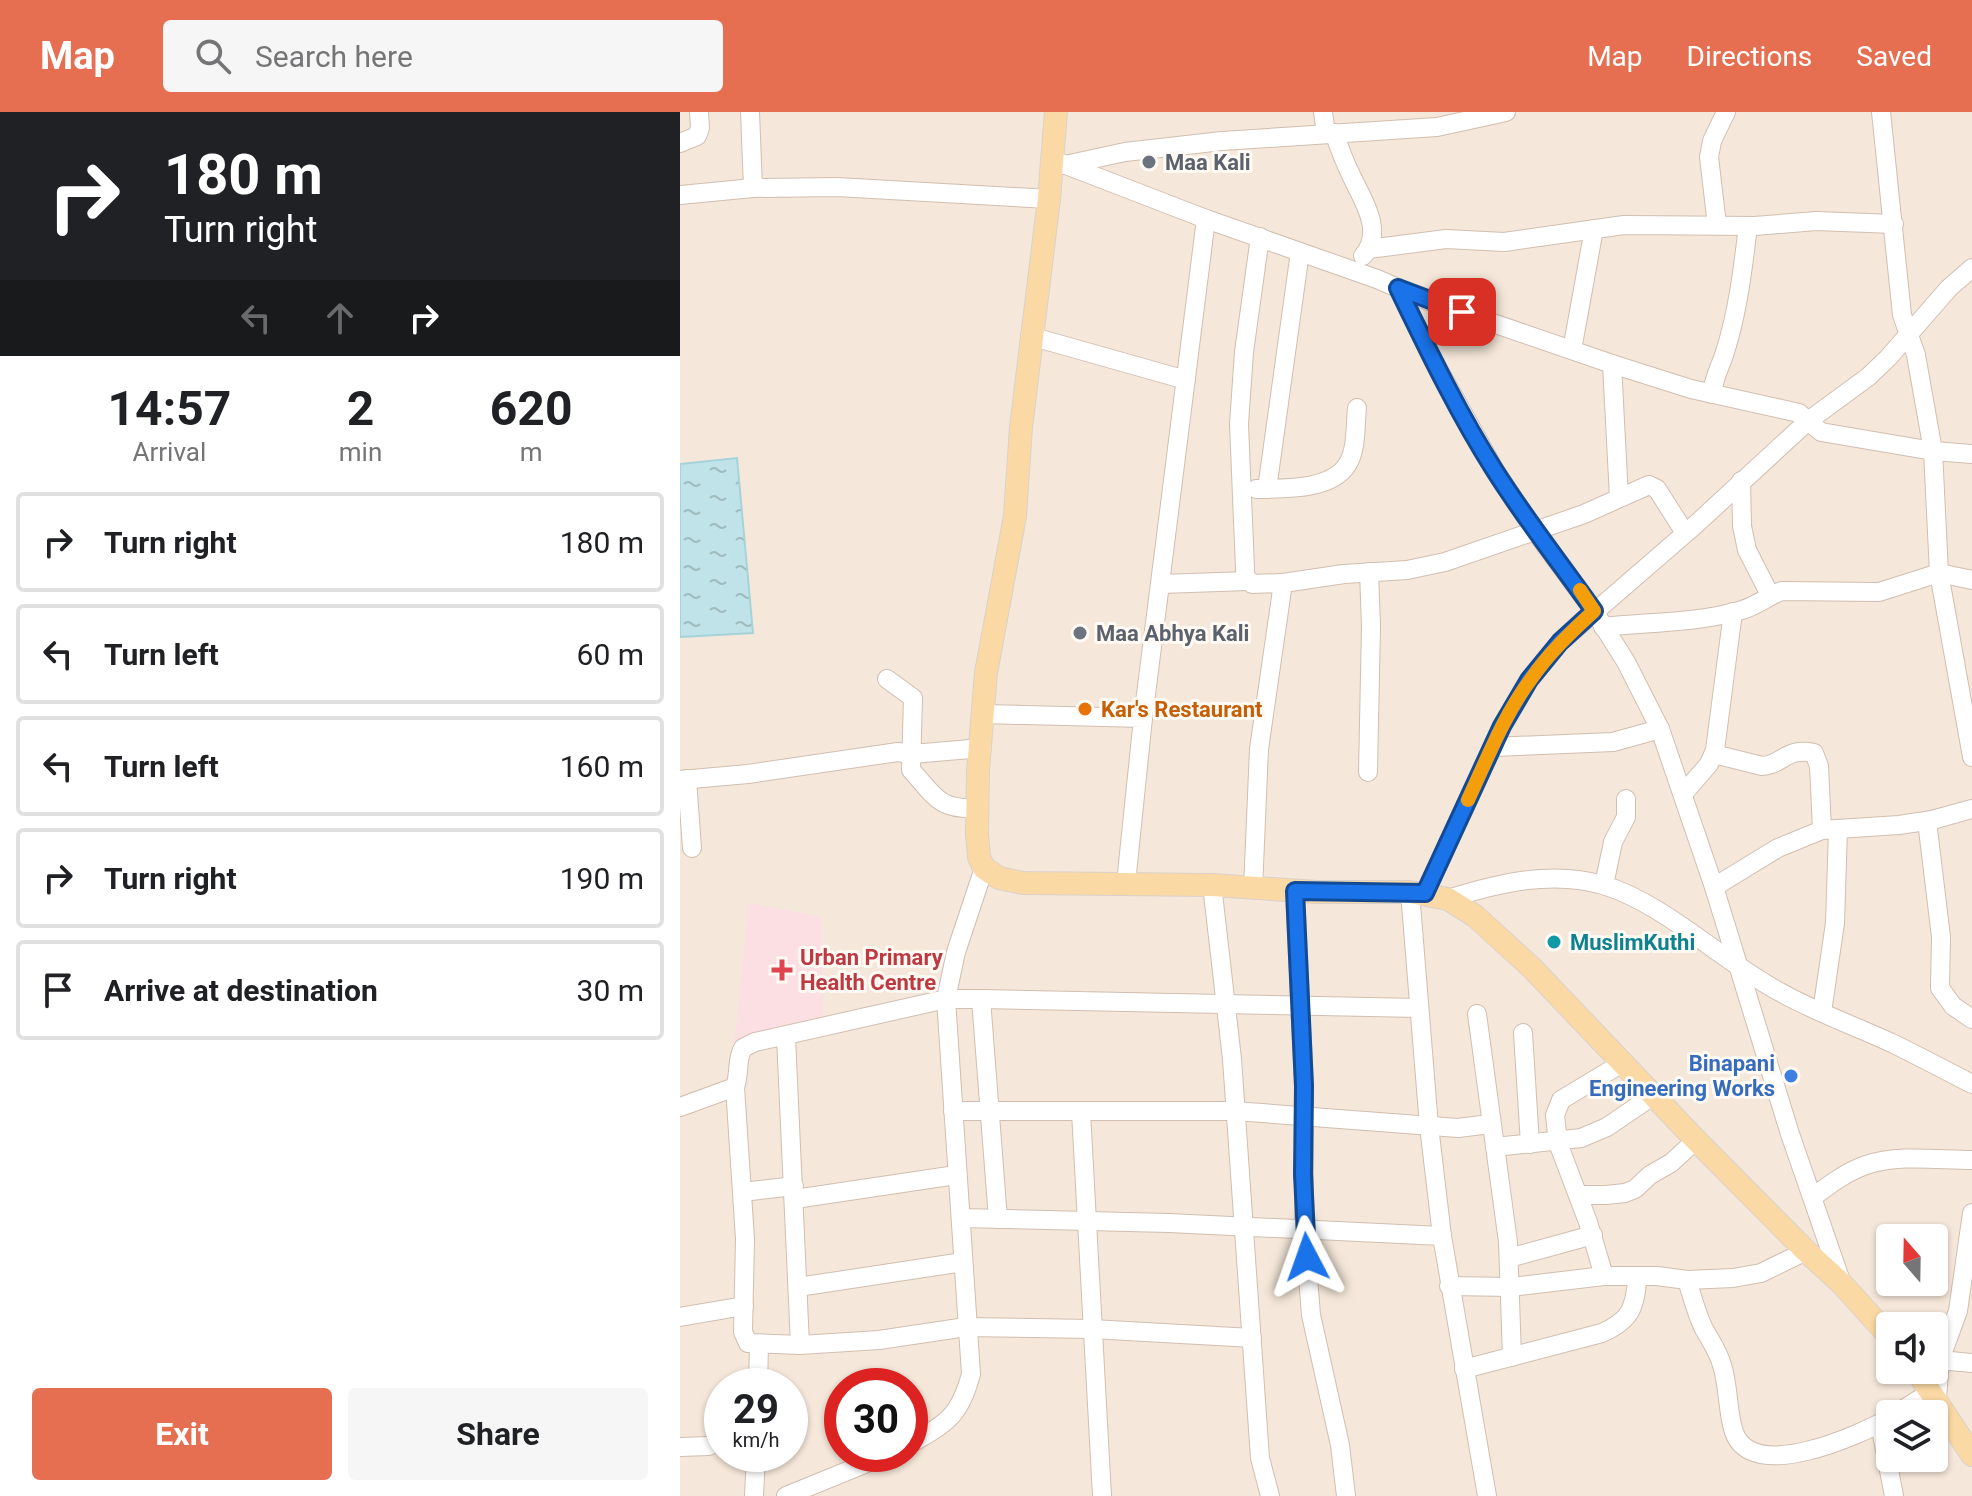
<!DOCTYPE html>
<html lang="en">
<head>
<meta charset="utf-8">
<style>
  :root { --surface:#fff; --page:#f6f6f6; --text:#202124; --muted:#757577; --line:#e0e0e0; --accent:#e76f51 }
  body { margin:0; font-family:Roboto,sans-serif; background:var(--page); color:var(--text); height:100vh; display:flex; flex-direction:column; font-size:30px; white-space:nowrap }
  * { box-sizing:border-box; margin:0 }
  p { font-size:26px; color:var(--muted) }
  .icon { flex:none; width:44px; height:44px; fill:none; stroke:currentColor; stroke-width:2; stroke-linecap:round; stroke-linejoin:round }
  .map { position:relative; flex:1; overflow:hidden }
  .details { display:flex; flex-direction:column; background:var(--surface); width:680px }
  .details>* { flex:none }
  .banner { background:#202124; color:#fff; overflow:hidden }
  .needle { width:52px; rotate:340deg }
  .fabs { position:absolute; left:1196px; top:1112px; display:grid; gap:16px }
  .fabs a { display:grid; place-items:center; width:72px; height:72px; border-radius:8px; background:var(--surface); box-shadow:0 2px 6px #0004; font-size:40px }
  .speed { position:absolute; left:24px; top:1256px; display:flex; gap:16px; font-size:40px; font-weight:700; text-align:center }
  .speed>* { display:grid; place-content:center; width:104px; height:104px; border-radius:50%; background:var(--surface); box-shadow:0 2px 6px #0004; line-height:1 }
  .speed small { font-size:20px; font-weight:400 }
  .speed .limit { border:12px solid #d22; background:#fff; color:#111 }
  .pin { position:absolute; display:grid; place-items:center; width:68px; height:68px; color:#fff; margin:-34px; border-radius:16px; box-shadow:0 4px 12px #0006 }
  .me { position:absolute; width:88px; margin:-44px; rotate:356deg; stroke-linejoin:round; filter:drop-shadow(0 0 6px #0008) }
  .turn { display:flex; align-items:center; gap:28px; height:168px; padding:0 32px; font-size:36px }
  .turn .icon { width:104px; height:104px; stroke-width:2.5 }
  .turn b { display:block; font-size:56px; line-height:68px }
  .lanes { display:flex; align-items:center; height:76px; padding:0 32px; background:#0003; justify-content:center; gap:40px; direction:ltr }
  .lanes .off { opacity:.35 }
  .eta { display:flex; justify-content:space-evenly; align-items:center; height:136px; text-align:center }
  .eta b { font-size:48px; font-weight:700; line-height:56px }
  .cta { display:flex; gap:16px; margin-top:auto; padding:16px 32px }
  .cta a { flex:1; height:92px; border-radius:8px; background:var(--accent); color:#fff; font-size:32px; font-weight:700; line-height:92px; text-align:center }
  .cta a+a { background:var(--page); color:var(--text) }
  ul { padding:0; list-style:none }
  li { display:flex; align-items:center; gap:24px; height:100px; margin:0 16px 12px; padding:0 16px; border:4px solid var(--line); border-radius:8px }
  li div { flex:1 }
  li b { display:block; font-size:30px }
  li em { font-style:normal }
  header { display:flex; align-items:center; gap:48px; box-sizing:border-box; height:112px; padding:0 40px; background:var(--accent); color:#fff }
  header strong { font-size:38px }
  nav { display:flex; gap:44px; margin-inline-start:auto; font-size:28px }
  .search { width:560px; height:72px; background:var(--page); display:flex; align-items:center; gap:20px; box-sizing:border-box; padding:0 28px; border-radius:8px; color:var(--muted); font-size:30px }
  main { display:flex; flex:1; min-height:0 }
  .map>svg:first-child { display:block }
</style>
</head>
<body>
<header>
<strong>Map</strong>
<div class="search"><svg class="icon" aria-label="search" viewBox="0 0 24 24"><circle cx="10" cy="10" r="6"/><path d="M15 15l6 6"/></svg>Search here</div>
<nav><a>Map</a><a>Directions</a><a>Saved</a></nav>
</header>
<main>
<section class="details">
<div class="banner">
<div class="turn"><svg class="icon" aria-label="right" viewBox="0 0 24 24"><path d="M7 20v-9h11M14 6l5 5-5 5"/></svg><div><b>180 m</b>Turn right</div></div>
<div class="lanes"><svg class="icon off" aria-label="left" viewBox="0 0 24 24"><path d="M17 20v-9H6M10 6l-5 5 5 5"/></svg><svg class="icon off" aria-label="ahead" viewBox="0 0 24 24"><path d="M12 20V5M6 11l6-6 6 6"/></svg><svg class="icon" aria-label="right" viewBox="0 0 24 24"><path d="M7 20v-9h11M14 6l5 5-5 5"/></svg></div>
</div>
<div class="eta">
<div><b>14:57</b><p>Arrival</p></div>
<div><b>2</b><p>min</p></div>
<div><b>620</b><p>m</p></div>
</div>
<ul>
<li><svg class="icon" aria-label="right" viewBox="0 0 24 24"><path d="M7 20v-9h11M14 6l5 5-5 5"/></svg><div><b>Turn right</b></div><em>180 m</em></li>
<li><svg class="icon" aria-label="left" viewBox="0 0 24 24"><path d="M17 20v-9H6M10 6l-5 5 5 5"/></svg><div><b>Turn left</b></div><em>60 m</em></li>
<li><svg class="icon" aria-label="left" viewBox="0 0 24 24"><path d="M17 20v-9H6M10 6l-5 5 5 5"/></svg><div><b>Turn left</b></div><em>160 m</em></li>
<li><svg class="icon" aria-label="right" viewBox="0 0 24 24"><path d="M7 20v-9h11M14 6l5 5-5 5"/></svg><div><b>Turn right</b></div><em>190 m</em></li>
<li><svg class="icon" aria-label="arrive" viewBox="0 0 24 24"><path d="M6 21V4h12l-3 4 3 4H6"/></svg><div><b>Arrive at destination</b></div><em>30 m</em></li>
</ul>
<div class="cta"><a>Exit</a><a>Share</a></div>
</section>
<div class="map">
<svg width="1292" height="1384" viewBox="0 0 1292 1384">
  <defs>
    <pattern id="water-ripples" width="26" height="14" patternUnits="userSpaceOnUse" patternTransform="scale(2)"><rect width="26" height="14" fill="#bfe3e8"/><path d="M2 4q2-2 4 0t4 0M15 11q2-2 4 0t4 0" fill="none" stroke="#a0bbbe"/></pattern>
  </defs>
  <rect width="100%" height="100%" fill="#fdf6ec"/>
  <path fill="#f5e8da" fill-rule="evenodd" d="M0,0H1292V1384H0ZM1210,1126H1254V1170H1210ZM1210,1214H1254V1258H1210ZM42,1274H110V1342H42ZM162,1274H230V1342H162ZM1210,1302H1254V1346H1210Z"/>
  <path fill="#fbdfe3" d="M69,791L141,805L143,911L54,934Z"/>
  <path fill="url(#water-ripples)" stroke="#a5d3da" stroke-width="2" d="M57,346L73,521L0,525V352Z"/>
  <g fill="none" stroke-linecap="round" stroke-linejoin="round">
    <g stroke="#d1beb0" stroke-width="20">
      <g id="minor">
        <path d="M70,0L73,76"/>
        <path d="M643,0L646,22"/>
        <path d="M1201,0L1222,203L1236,243L1253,339L1259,461L1292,645"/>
        <path d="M654,21C659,35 664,49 671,63C682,87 705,119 683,144"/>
        <path d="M0,31L17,24L20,16L19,0"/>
        <path d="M373,48L526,107L697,167L743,187L932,252L1011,277L1119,301L1141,320L1253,339L1292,342"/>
        <path d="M385,53L445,40L542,29L757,15L826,0"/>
        <path d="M0,83L73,76L157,75L369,87"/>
        <path d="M1037,113L1029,45L1032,29L1046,0"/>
        <path d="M689,137L766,127L824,130L944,113L1075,114L1136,109L1214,112"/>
        <path d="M718,176L752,246L814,357L855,419L914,499L946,550L980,617L1034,775L1110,1022L1162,1172"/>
        <path d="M350,224L506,268"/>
        <path d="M892,238L914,117"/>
        <path d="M932,252L939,386"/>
        <path d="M1032,282C1034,264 1040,256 1045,240C1058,199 1063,156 1068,114"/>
        <path d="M1061,369L1062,414L1067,438L1090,483"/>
        <path d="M576,377C603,376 650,379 667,353C677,338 675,314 677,296"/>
        <path d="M587,377L620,140"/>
        <path d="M603,471L664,462L727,458L765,450L904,402L969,373L977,377L1005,421"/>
        <path d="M481,472L568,469"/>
        <path d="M923,515C969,510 1019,511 1062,498C1076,494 1088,484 1102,479L1199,480L1259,461L1292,468"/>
        <path d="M207,567L233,586L231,658C255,684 258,698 297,696"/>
        <path d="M303,602L463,606L446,771"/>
        <path d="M463,606L526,107"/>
        <path d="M813,635L933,630L980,617"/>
        <path d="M1034,642L1082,654C1103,653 1105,635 1134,641L1139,654L1142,718"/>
        <path d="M688,660L691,514L689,460"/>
        <path d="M7,667L12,736"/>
        <path d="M0,668L68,662L218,640L232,642L302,636"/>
        <path d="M1003,682L1029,652L1035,638L1053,500"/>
        <path d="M1247,709L1261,825L1260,876L1273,894L1292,907"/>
        <path d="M532,773L552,947L580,1346L590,1384"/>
        <path d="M924,773L933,730L946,705V687"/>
        <path d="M1034,775L1098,736L1142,718L1219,713L1252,708L1292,697"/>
        <path d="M573,777L579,637L603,471L572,472L565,464V457L559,312L564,240L580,125"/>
        <path d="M615,779L624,974V1116L631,1203L660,1333L666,1384"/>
        <path d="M730,780L749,1014L762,1124L807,1384"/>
        <path d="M745,781L822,614L849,568L880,530L1014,414L1128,309L1188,265L1208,246L1269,176L1292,156"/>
        <path d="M768,787C818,771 872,758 923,773C984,791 1043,850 1100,880C1137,901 1178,915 1216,933C1242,946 1267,959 1292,972"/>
        <path d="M301,887L739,896"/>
        <path d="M1142,900L1155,811L1158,717"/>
        <path d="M797,902L828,1130L832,1245"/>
        <path d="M843,921L850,1032"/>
        <path d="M106,925L120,1233"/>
        <path d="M55,975L65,1127L63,1220L68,1231L120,1233L199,1228L286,1215L412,1217L572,1226"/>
        <path d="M0,995L55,975C60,962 56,948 63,936L75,930L266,887L276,840L304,756"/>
        <path d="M273,999H555L778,1016L810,1012"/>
        <path d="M401,1000L422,1384"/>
        <path d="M815,1035L901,1026L927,1015L974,983"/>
        <path d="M63,1080L114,1074"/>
        <path d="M898,1083H926L945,1081L955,1077L970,1063L991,1051L1016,1028"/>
        <path d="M1133,1085C1149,1073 1166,1060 1186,1053C1219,1042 1258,1048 1292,1048"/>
        <path d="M115,1087L276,1063"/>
        <path d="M281,1106L489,1111L762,1124"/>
        <path d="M829,1146L913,1123"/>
        <path d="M924,1164L908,1110L878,1031L875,1003L881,988L944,950"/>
        <path d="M1007,1168C1012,1184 1016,1200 1023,1215C1030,1228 1038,1239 1042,1253C1049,1275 1047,1299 1054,1320C1072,1372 1179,1323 1210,1306"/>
        <path d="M769,1174L831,1175L924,1164H977L1007,1168L1053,1166L1081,1161L1126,1139"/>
        <path d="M118,1175L283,1150"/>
        <path d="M0,1205L64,1194"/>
        <path d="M1260,1248L1278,1199L1292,1101"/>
        <path d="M784,1257L922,1221C953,1207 954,1195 958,1164"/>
        <path d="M78,1274L79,1233"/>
        <path d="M1257,1286L1260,1248L1292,1251"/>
        <path d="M1216,1302L1252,1279"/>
        <path d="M1200,1312L1214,1384"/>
        <path d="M230,1332C267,1311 280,1304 291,1262L266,887H301L318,1107"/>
        <path d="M0,1335L29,1334"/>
        <path d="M74,1384L76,1342"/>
        <path d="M106,1384L209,1342"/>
      </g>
    </g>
    <g stroke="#dad1cd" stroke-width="24">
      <g id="major">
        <path d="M376,0L369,87L341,315L335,404L306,561L298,658L297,722L299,745L304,756L319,766L343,771L532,773L637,780H730L768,787L795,804L852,856L1014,1026L1126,1139L1162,1172L1210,1225"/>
        <path d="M1236,1258L1292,1343"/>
      </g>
    </g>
    <use href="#minor" stroke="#fff" stroke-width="18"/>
    <use href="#major" stroke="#fbd9a5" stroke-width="22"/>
  </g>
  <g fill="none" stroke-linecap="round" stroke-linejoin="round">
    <g stroke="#114b97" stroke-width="20">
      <path id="route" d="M627,1145L623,1062L624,974L615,779L745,781L822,614L849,568L880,530L914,499C881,452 846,408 815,359C778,301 748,238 718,176L782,200"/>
    </g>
    <use href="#route" stroke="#1a73e8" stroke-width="14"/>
    <path stroke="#f59e0b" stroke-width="14" d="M788,688C807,647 824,603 851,567C869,541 891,520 914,499L900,478"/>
  </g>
  <g fill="#6b7280" stroke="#fffaf3" stroke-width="3">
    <circle cx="469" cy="50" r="8"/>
    <circle cx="400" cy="521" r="8"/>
  </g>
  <circle fill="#e8710a" stroke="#fffaf3" stroke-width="3" cx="405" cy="597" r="8"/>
  <circle fill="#0f9aa8" stroke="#fffaf3" stroke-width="3" cx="874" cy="830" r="8"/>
  <path fill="#e0444e" stroke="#fffaf3" stroke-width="3" d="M98 846h8v8h8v8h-8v8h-8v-8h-8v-8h8z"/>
  <circle fill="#3f7fe0" stroke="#fffaf3" stroke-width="3" cx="1111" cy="964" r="8"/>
  <g text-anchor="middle" stroke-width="6" stroke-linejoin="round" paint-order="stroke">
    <g font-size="22" font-weight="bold" fill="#5b616d" stroke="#fffaf3" text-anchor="start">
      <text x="485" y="58">Maa Kali</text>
      <text x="416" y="529">Maa Abhya Kali</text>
    </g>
    <g font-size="22" font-weight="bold" fill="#c56008" stroke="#fffaf3" text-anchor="start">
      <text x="421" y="605">Kar's Restaurant</text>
    </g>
    <g font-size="22" font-weight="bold" fill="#0d838f" stroke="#fffaf3" text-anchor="start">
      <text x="890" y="838">MuslimKuthi</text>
    </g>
    <g font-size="22" font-weight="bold" fill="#be3a42" stroke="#fffaf3" text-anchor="start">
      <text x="120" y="853">Urban Primary<tspan x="120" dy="25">Health Centre</tspan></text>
    </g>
    <g font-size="22" font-weight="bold" fill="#366cbe" stroke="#fffaf3" text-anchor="end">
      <text x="1095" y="959">Binapani<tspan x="1095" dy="25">Engineering Works</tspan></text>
    </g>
  </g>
</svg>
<div class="fabs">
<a><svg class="needle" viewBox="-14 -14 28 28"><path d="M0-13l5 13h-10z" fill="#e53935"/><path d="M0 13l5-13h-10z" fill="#757577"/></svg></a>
<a><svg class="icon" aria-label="sound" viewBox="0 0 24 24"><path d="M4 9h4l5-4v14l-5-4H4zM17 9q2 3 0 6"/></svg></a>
<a><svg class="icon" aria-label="layers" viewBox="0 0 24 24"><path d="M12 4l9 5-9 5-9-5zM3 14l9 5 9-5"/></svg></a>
</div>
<div class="speed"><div>29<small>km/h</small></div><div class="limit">30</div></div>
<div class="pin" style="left:782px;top:200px;background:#d93025"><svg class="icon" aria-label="arrive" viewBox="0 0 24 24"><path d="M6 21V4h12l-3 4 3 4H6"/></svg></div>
<svg class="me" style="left:627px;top:1145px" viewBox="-20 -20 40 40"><path d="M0-17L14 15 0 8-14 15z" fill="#1a73e8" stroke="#fff" stroke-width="4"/></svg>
</div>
</main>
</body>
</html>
